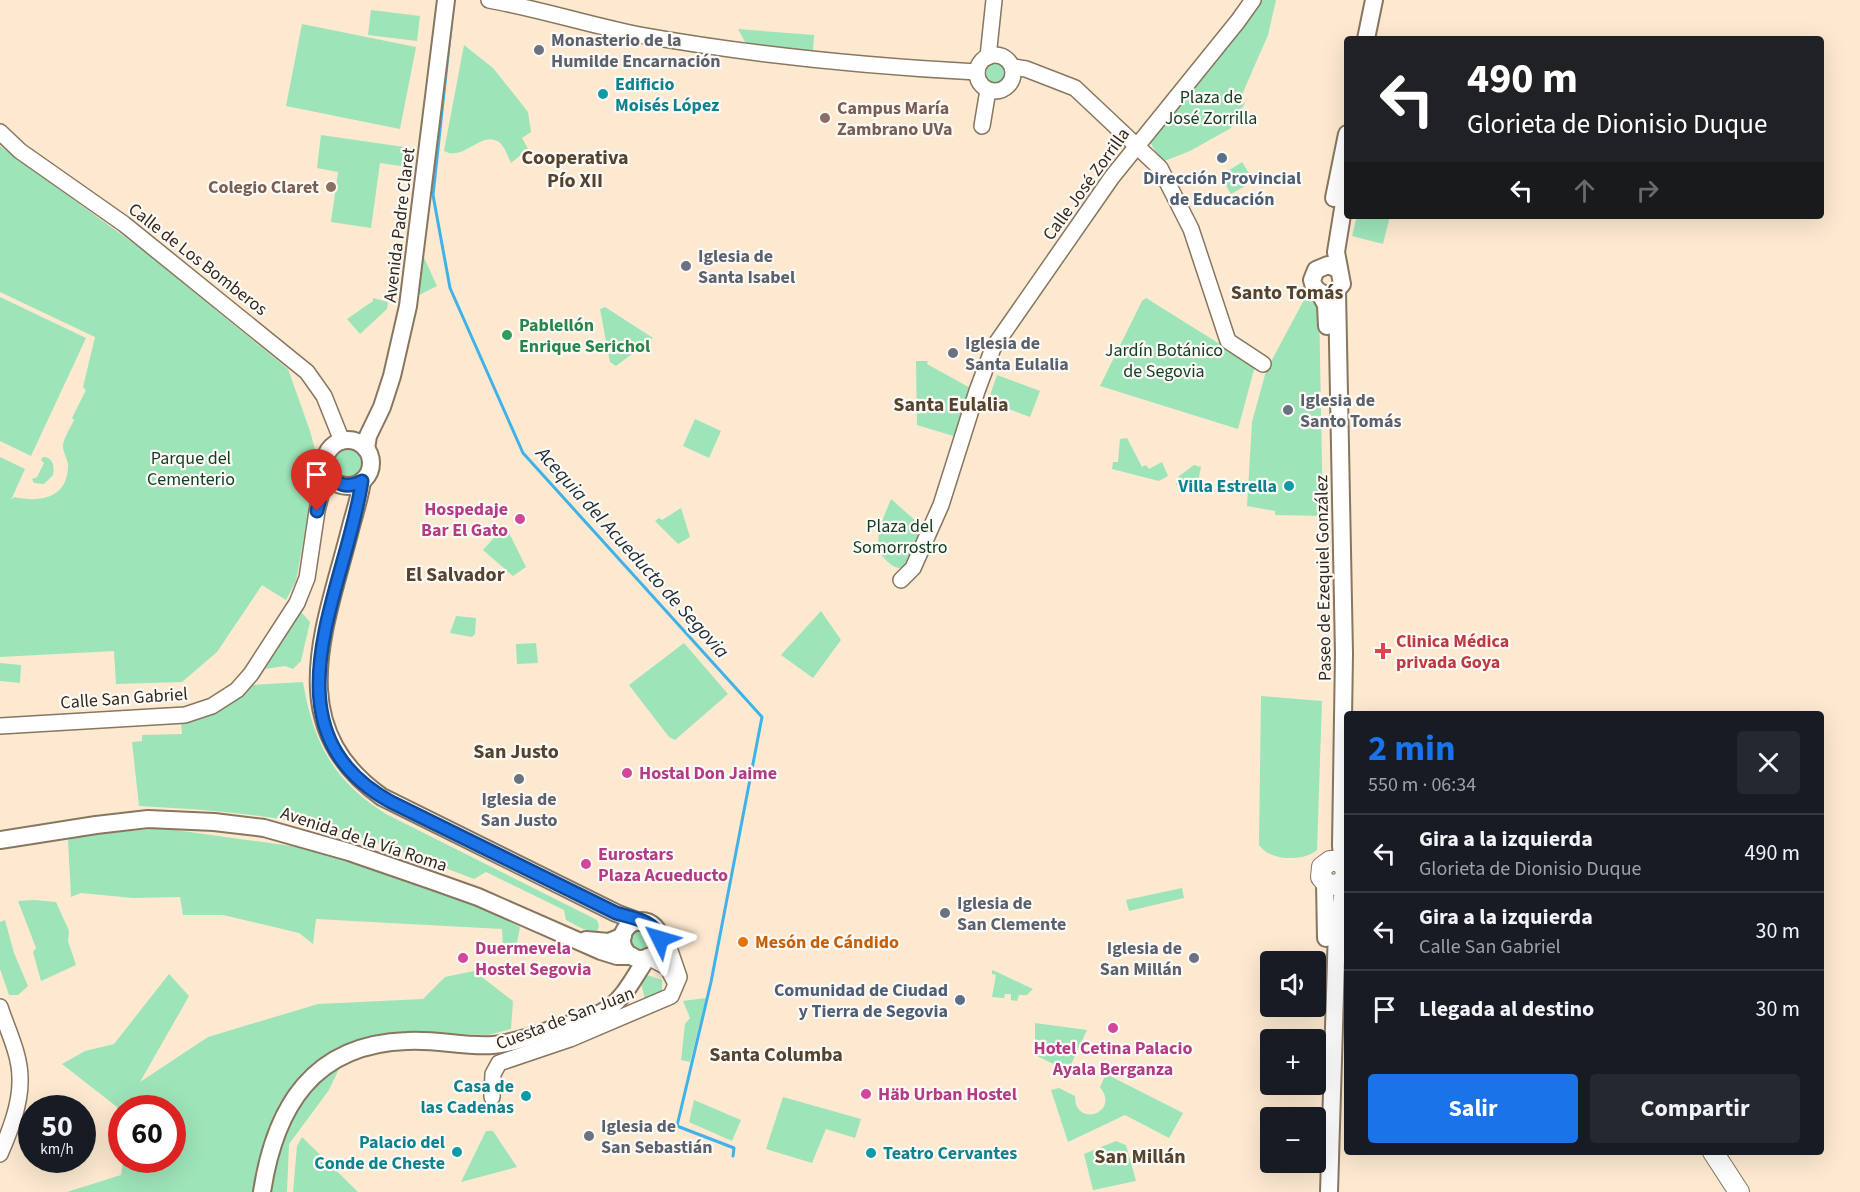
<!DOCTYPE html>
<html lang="es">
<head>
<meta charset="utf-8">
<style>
  :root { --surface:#171b24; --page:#242831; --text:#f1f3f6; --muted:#9ea1a6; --line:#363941; --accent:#1a73e8 }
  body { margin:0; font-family:"Source Sans 3",sans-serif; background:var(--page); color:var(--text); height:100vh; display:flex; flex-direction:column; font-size:22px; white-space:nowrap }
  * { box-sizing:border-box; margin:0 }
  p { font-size:20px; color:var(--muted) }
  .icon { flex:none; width:33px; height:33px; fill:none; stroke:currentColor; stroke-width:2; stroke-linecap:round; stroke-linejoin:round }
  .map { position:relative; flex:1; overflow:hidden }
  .panel { position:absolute; left:1344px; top:711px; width:480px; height:444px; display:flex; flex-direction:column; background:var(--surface); border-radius:6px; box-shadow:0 6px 24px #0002 }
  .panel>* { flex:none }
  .hud { position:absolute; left:1344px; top:36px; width:480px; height:183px; border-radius:6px; box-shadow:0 6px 24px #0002; background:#202124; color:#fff; overflow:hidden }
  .fabs { position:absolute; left:1260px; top:951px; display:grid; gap:12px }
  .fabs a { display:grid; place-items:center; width:66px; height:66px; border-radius:6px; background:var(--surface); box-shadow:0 6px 24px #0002; font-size:30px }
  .speed { position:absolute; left:18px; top:1095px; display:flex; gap:12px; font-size:30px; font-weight:700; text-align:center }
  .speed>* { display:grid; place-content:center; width:78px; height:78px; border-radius:50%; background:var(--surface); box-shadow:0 6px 24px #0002; line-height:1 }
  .speed small { font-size:15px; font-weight:400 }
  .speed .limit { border:9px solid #d22; background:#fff; color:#111 }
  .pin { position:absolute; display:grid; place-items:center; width:51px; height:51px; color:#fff; margin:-62px -26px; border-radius:50% 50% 50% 0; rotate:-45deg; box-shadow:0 0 6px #0007 }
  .pin .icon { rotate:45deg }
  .me { position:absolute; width:66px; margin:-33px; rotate:310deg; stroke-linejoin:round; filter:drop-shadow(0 0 4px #0008) }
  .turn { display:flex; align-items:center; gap:21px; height:126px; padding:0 24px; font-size:27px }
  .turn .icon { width:78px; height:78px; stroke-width:2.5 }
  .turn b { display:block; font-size:42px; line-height:51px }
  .lanes { display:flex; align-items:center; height:57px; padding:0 24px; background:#0003; justify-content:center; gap:30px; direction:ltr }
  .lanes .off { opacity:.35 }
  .round { display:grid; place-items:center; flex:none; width:63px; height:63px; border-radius:6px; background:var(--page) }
  .head { display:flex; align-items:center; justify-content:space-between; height:102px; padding:0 24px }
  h1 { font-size:36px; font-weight:700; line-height:45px; color:var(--accent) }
  .primary-button { display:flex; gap:12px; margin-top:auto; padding:12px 24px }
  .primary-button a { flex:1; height:69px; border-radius:6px; background:var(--accent); color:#fff; font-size:24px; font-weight:700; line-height:69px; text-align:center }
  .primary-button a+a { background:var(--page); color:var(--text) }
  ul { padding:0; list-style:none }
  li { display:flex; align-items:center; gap:18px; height:78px; padding:0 24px; border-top:2px solid var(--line) }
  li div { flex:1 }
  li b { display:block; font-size:22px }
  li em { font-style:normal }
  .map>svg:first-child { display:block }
</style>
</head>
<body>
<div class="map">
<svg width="1860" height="1192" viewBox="0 0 1860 1192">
  <rect width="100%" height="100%" fill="#fde9d0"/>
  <g fill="#9de4b9">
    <path d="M1259,0H1276L1268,35L1240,99L1245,103L1231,128L1190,151L1162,162L1148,139Z"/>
    <path d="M371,10L420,16L417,41L368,35Z"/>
    <path d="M302,24L416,47L400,129L286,106Z"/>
    <path d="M738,29L814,35L813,51L772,48L745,42Z"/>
    <path d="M464,45L493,68L528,112L531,132L522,138L528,149L511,163C508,157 505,147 499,142C481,130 464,162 444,151Z"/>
    <circle cx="995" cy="72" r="11"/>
    <path d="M321,135L404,147L401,166L380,163L371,228L331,222L338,172L317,168Z"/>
    <path d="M0,146L140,248L288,369L310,431L318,461L296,581L286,600L262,585L217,652L182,682L116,684L114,651L0,657V457L25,469L11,500L14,497C40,503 69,498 68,464C67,458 63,452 63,446C63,439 71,427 74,420L72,418L86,390L83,387L95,337L0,292Z"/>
    <path d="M1242,162L1254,181L1231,194L1220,176Z"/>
    <path d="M1357,216H1390L1383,244L1352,236Z"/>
    <path d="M421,251L437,286L417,296Z"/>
    <path d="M0,297L86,338L31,456L0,441Z"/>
    <path d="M373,298L388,302L387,309L360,334L347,319L373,301Z"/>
    <path d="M1146,298L1255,366L1238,429L1100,386L1142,301Z"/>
    <path d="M1305,298L1319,304L1323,516L1275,515V511L1247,506L1252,422L1266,371Z"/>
    <path d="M605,307L653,338L616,366L610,362L600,309Z"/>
    <path d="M916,361H928L927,364L974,390L960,438L917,425Z"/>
    <path d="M997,375L1040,391L1030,417L988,401Z"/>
    <path d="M695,419L721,431L709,458L683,446Z"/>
    <path d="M1127,438L1142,467L1146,465L1149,469L1162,462L1168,476L1159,481L1112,469L1113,462H1118L1120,439Z"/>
    <circle cx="348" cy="463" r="18"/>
    <path d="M43,457C53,457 55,467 53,475L44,484L34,483L32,479L37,477L44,463L41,460Z"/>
    <path d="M1194,465L1201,467L1197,487L1176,485L1178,477Z"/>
    <path d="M891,499L926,530L905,568C898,569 893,567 888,562C868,546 884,517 891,499Z"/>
    <path d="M681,508L690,537L678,544L655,521L659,518L662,520Z"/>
    <path d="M505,525L526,567L513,576L483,550Z"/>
    <path d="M821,611L841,640L813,678L781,655Z"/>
    <path d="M301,612L310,622L301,661L293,669L285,666L265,669Z"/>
    <path d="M456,616L476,618L475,634L472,637L450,633Z"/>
    <path d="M536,643L538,663L517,664L516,644Z"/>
    <path d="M684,643L728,694L675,740L669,737L629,685Z"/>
    <path d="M0,663L21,665L20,683L0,681Z"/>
    <path d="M303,682C313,742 333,781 386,814L597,920L599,926L597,932L583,929L566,920L564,910L486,872L474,879C422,859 368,837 313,825C255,813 198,809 139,806L132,742L142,741V735L182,734L181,722C212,715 228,708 250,685Z"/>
    <path d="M1261,696L1322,701L1317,850C1303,862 1270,861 1259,845Z"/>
    <path d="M161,828L320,850L485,908L520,927L516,948L503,949L502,929L316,919L313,944L299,933L223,915H183L180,897L133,898L81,893L71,897L68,840L72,837Z"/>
    <path d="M1182,888L1184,898L1129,911L1126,900Z"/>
    <path d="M35,900L56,902L69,931L68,941L76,965L41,981L33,952L36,948L18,901Z"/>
    <path d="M5,920L14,953L28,986L18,995H9L0,969V922Z"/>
    <circle cx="641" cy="940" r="13"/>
    <path d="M992,970L997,972L1033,989L1027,995H1019L1017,1001L1011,1000V994H1005L1004,998L992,997L996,975L992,974Z"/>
    <path d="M474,971L513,1001L511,1029L488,1035L430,1033L352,1041L329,1090L289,1144L287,1192H67L121,1175L123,1160H172V1108H122L121,1132L117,1107L62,1064L85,1051L114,1044L169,974L189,996L140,1082L208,1037L318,1004L423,999L445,977Z"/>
    <path d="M647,975L662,980V991L645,999L641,984Z"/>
    <path d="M706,998L690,1062L681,1060L685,1024L690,1018L683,1001Z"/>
    <path d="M1035,1023L1087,1030L1068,1071L1035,1055Z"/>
    <path d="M1106,1074L1183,1113L1169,1138L1125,1115L1068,1142L1051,1090L1059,1088L1075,1096C1074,1128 1121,1114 1100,1087Z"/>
    <path d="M783,1097L861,1119L855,1138L826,1129L812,1163L766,1149Z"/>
    <path d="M694,1100L741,1120L732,1141L689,1122Z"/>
    <path d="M486,1131H493L517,1167L461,1182Z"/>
    <path d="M302,1137L358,1192H293L297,1146Z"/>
    <path d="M1116,1141L1126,1145L1136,1181L1093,1190L1084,1154Z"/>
  </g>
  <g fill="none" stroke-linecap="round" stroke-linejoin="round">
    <path stroke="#40b2e9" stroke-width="3" d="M451,27L433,195L435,206L450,288L523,453L762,717L711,982L677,1126L734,1148L733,1156"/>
    <g stroke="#88765f" stroke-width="18">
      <g id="secondary">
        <path d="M489,0C540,9 589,25 640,35C752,55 864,66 977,72"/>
        <circle cx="995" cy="73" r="18"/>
        <path d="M988,57L994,0"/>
        <path d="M1013,67L1026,69L1075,88L1160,168L1191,229L1228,341L1263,364"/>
        <path d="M982,126L988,90"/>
        <path d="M0,132L20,151L124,224L307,372L324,396L342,441"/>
        <path d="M901,580L913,568L941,505L977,391L993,348L1112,177L1238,21L1253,0"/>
        <path d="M0,726L185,715L212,706L237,690L251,674L297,603L307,578L317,511L327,471"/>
        <path d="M648,957L667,967L674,980"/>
        <path d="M0,1007C7,1029 20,1054 20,1078C21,1103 10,1131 0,1154"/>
        <path d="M492,1097L493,1074L499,1063L570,1039L671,996L679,977L667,942L657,930"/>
      </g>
    </g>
    <g stroke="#88765f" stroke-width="20">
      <g id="primary">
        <path d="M1366,39L1374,0"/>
        <path d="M1334,198L1347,134"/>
        <path d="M1338,269L1328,265L1316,270L1312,280C1314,291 1322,296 1333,294L1342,284L1336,252L1347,184"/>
        <path d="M1337,291L1344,654L1341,846L1343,864"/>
        <path d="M1319,292L1326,305L1327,326"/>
        <circle cx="348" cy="463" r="23"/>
        <path d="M366,449L368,436L382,407L392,376L408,306L446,0"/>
        <path d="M362,481C360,496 355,511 351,526C326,626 280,725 382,797L616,913L640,922"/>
        <path d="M0,840L96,825L148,819L214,822L264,828L349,852L433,881L478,897L601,951L617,956H632"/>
        <path d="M1325,882L1326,938"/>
        <circle cx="641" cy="940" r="19"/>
        <path d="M586,940L609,942L623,936"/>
        <path d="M262,1192C275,1107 313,1044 407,1041C436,1039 464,1047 493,1045C515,1043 537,1034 559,1027C575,1023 595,1018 609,1008C626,996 636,973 648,957"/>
        <path d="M1329,1192L1337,928L1345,879"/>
      </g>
    </g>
    <g stroke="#88765f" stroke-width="22">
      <g id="highway">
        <path d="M1345,879L1346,869L1339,861H1330L1322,867L1321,877L1327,884L1337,885L1347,878"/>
        <path d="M1713,1152L1739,1192"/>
      </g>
    </g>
    <use href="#secondary" stroke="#fff" stroke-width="15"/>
    <use href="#primary" stroke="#fff" stroke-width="16"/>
    <use href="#highway" stroke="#fff" stroke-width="20"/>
  </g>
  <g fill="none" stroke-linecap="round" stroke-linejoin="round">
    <g stroke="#114b97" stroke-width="15">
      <path id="route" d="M317,511L327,471C334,485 348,489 362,481C346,590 259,730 391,802L616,913C632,918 655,920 660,939"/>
    </g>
    <use href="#route" stroke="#1a73e8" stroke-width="10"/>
  </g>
  <g fill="#6b7280" stroke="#fdf9f4" stroke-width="2">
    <circle cx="539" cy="50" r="6"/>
    <circle cx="686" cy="266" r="6"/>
    <circle cx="953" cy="353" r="6"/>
    <circle cx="1288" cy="410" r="6"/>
    <circle cx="519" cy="779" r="6"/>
    <circle cx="945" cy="913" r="6"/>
    <circle cx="1194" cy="958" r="6"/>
    <circle cx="589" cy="1136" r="6"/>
  </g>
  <g fill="#0f9aa8" stroke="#fdf9f4" stroke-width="2">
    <circle cx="603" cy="94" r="6"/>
    <circle cx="1289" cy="486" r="6"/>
    <circle cx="526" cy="1096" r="6"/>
    <circle cx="457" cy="1152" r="6"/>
    <circle cx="871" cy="1153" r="6"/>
  </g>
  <g fill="#8d6e63" stroke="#fdf9f4" stroke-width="2">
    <circle cx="825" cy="118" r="6"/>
    <circle cx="331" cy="187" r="6"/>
  </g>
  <g fill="#5c6f8a" stroke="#fdf9f4" stroke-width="2">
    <circle cx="1222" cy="158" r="6"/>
    <circle cx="960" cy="1000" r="6"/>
  </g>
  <circle fill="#2e9e5b" stroke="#fdf9f4" stroke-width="2" cx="507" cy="335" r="6"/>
  <g fill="#d1479c" stroke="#fdf9f4" stroke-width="2">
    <circle cx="520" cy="519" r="6"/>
    <circle cx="627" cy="773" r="6"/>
    <circle cx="586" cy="864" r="6"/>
    <circle cx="463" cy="958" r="6"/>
    <circle cx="1113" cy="1028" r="6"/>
    <circle cx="866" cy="1094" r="6"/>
  </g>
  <path fill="#e0444e" stroke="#fdf9f4" stroke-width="2" d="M1380 642h6v6h6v6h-6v6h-6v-6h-6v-6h6z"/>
  <circle fill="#e8710a" stroke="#fdf9f4" stroke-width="2" cx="743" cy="942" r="6"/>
  <g text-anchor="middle" stroke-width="4.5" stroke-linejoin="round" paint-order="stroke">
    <g font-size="18" font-weight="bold" fill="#5b616d" stroke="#fdf9f4" text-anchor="start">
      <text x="551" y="46">Monasterio de la<tspan x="551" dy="21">Humilde Encarnación</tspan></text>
      <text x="698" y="262">Iglesia de<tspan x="698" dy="21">Santa Isabel</tspan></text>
      <text x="965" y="349">Iglesia de<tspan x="965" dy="21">Santa Eulalia</tspan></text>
      <text x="1300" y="406">Iglesia de<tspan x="1300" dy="21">Santo Tomás</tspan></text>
      <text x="519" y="805" text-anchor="middle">Iglesia de<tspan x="519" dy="21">San Justo</tspan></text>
      <text x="957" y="909">Iglesia de<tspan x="957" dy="21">San Clemente</tspan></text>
      <text x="1182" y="954" text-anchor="end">Iglesia de<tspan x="1182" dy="21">San Millán</tspan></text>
      <text x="601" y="1132">Iglesia de<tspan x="601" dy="21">San Sebastián</tspan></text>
    </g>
    <g font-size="18" font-weight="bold" fill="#0d838f" stroke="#fdf9f4" text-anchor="end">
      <text x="615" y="90" text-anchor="start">Edificio<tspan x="615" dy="21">Moisés López</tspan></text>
      <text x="1277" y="492">Villa Estrella</text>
      <text x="514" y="1092">Casa de<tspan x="514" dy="21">las Cadenas</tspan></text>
      <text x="445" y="1148">Palacio del<tspan x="445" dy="21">Conde de Cheste</tspan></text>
      <text x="883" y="1159" text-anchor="start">Teatro Cervantes</text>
    </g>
    <g font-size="18" fill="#103d26" stroke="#fdf9f4">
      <text x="1211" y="103">Plaza de<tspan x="1211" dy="21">José Zorrilla</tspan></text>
      <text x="1164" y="356">Jardín Botánico<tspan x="1164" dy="21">de Segovia</tspan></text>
      <text x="191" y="464">Parque del<tspan x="191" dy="21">Cementerio</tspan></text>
      <text x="900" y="532">Plaza del<tspan x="900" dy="21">Somorrostro</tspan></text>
    </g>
    <g font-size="18" font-weight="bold" fill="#785e54" stroke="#fdf9f4" text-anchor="start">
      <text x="837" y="114">Campus María<tspan x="837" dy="21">Zambrano UVa</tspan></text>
      <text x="319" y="193" text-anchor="end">Colegio Claret</text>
    </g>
    <g font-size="18" font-weight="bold" fill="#4e5e75" stroke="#fdf9f4">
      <text x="1222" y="184">Dirección Provincial<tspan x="1222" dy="21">de Educación</tspan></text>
      <text x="948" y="996" text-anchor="end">Comunidad de Ciudad<tspan x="948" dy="21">y Tierra de Segovia</tspan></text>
    </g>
    <g font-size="18" fill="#312920" stroke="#fdf9f4">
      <text transform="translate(1086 184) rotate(-54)" y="6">Calle José Zorrilla</text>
      <text transform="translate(399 225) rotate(-83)" y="6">Avenida Padre Claret</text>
      <text transform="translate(198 259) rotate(38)" y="6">Calle de Los Bomberos</text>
      <text transform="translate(1323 578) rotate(-91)" y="6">Paseo de Ezequiel González</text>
      <text transform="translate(124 698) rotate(-4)" y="6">Calle San Gabriel</text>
      <text transform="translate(364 839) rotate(18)" y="6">Avenida de la Vía Roma</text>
      <text transform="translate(565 1018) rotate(-21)" y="6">Cuesta de San Juan</text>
    </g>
    <g font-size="18" font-weight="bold" fill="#27864d" stroke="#fdf9f4" text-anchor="start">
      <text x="519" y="331">Pablellón<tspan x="519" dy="21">Enrique Serichol</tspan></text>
    </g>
    <g font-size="18" font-weight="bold" fill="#b23c85" stroke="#fdf9f4" text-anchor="start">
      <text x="508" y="515" text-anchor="end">Hospedaje<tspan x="508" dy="21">Bar El Gato</tspan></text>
      <text x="639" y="779">Hostal Don Jaime</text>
      <text x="598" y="860">Eurostars<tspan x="598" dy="21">Plaza Acueducto</tspan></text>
      <text x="475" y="954">Duermevela<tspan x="475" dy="21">Hostel Segovia</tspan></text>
      <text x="1113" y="1054" text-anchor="middle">Hotel Cetina Palacio<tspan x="1113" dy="21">Ayala Berganza</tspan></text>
      <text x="878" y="1100">Häb Urban Hostel</text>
    </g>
    <g font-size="18" font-weight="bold" fill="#be3a42" stroke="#fdf9f4" text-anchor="start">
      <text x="1396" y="647">Clinica Médica<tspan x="1396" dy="21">privada Goya</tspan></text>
    </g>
    <g font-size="18" font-weight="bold" fill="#c56008" stroke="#fdf9f4" text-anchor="start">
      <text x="755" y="948">Mesón de Cándido</text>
    </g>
    <g font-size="20" font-weight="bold" fill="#54432e" stroke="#fdf9f4">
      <text x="575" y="164">Cooperativa<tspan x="575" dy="23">Pío XII</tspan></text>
      <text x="1287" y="299">Santo Tomás</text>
      <text x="951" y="411">Santa Eulalia</text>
      <text x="455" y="581">El Salvador</text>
      <text x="516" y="758">San Justo</text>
      <text x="776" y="1061">Santa Columba</text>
      <text x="1140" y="1163">San Millán</text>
    </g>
    <g font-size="20" font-style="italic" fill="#1a2d38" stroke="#fdf9f4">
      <text transform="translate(633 552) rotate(48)" y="7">Acequia del Acueducto de Segovia</text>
    </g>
  </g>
</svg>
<div class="fabs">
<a><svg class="icon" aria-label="sound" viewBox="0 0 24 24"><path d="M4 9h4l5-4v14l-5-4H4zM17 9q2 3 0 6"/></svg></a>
<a>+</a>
<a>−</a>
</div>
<div class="speed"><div>50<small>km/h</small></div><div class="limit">60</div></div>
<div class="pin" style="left:317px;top:511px;background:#d93025"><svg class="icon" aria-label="arrive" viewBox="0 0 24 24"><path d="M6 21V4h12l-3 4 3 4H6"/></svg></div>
<svg class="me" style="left:660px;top:939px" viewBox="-20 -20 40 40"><path d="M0-17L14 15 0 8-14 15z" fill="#1a73e8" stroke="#fff" stroke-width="4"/></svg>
<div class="hud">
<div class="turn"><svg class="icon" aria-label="left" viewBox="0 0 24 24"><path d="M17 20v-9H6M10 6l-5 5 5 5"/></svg><div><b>490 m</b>Glorieta de Dionisio Duque</div></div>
<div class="lanes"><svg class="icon" aria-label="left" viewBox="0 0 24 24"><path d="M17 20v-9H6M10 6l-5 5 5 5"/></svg><svg class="icon off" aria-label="ahead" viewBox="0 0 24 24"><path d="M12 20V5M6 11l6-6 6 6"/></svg><svg class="icon off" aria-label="right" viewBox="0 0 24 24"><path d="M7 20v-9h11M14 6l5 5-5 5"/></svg></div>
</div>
<section class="panel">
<div class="head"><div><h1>2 min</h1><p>550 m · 06:34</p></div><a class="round"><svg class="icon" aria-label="close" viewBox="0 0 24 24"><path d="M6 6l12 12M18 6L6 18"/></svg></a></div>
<ul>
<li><svg class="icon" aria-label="left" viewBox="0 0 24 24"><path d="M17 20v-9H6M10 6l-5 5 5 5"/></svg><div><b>Gira a la izquierda</b><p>Glorieta de Dionisio Duque</p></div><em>490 m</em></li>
<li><svg class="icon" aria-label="left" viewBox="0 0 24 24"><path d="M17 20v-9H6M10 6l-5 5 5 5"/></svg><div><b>Gira a la izquierda</b><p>Calle San Gabriel</p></div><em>30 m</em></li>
<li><svg class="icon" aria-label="arrive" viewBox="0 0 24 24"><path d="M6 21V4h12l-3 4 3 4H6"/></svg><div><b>Llegada al destino</b></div><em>30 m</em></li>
</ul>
<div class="primary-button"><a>Salir</a><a>Compartir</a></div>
</section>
</div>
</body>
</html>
